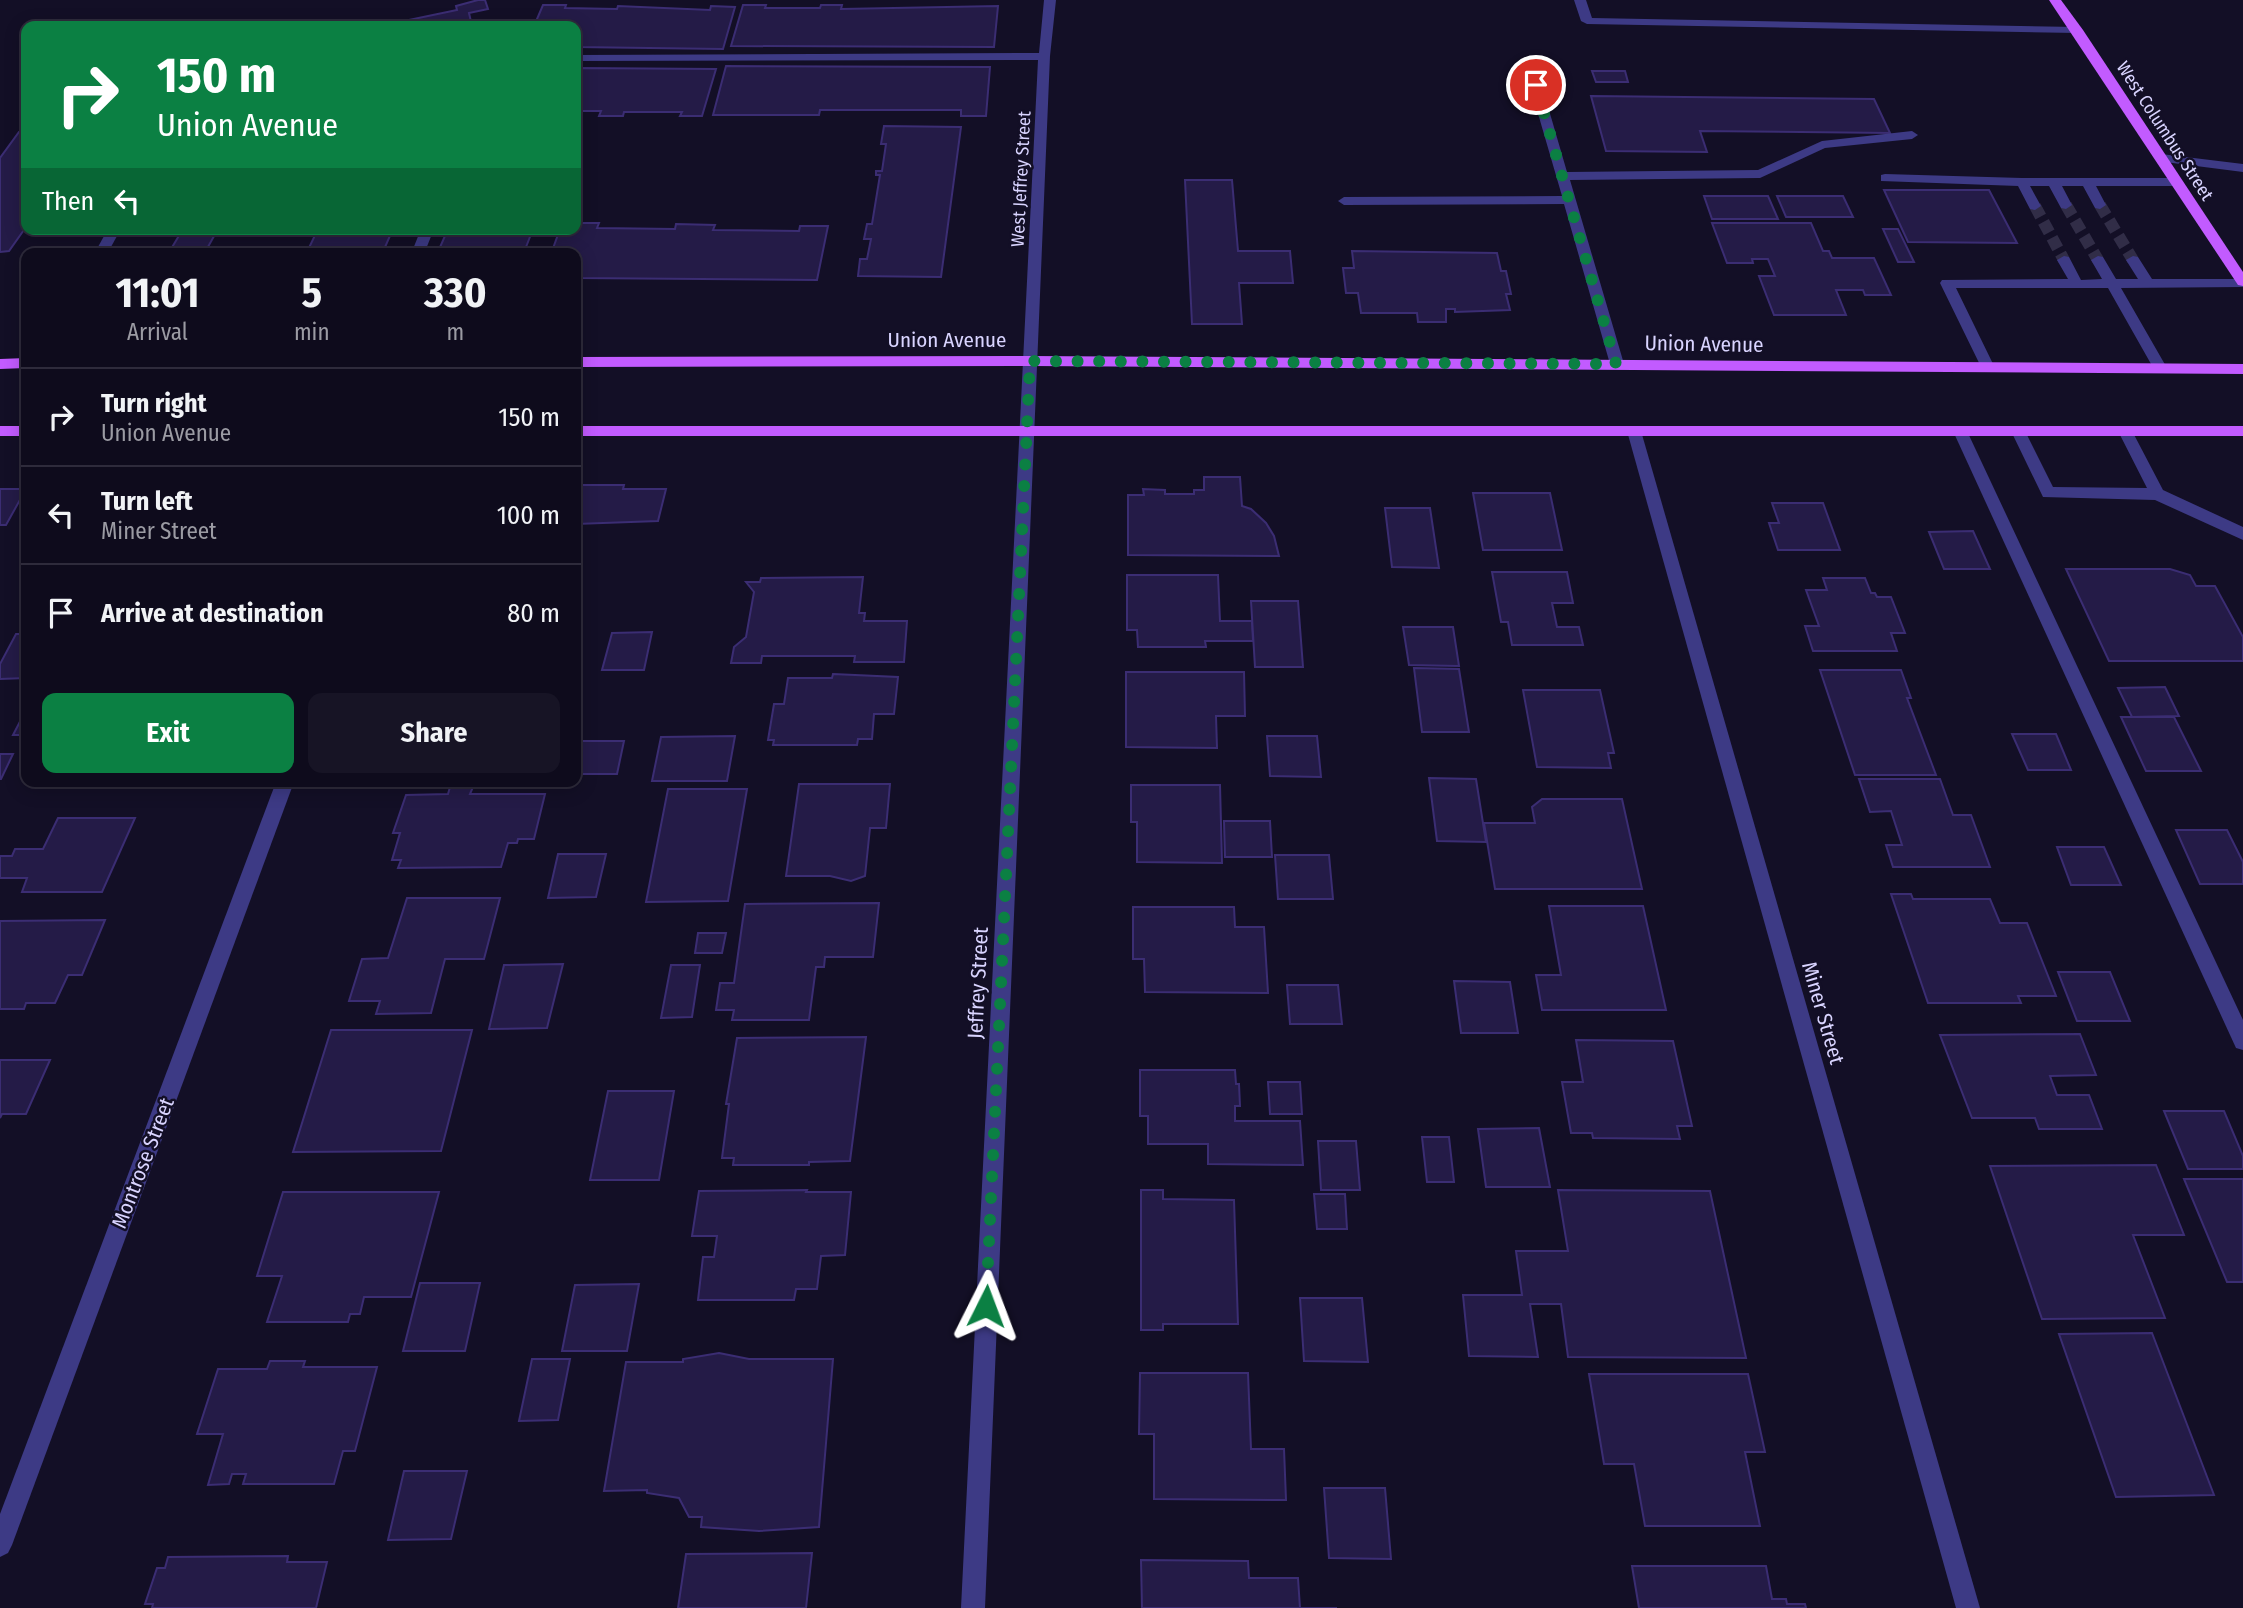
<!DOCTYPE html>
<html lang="en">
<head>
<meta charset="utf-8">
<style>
  :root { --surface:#0e0b1c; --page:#171425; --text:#f1f3f6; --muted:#9b9ba3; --line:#2e2b3b; --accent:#0b8043 }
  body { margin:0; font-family:"Fira Sans Condensed",sans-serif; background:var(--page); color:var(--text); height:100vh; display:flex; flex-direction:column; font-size:26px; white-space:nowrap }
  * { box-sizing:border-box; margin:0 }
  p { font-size:23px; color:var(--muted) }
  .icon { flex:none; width:38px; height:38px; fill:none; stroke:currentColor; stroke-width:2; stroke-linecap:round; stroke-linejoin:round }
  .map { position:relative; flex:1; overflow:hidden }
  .panel { position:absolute; left:21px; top:248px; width:560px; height:539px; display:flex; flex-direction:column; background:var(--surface); border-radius:14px; box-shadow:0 4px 18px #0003,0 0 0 2px var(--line) }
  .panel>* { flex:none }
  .banner { position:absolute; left:21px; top:21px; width:560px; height:214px; border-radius:14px; box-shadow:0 4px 18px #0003,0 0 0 2px var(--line); background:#0b8043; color:#fff; overflow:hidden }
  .pin { position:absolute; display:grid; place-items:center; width:60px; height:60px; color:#fff; margin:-30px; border:4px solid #fff; border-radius:50%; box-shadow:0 2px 7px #0007 }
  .me { position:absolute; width:77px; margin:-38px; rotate:3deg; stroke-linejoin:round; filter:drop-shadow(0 0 5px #0008) }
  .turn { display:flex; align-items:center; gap:24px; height:147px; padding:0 21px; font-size:32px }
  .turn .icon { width:91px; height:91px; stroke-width:2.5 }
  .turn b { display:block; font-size:49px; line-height:60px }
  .then { display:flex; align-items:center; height:66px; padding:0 21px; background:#0003; gap:14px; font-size:26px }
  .eta { display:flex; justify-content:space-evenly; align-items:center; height:119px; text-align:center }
  .eta b { font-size:42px; font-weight:700; line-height:49px }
  .action { display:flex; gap:14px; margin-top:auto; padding:14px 21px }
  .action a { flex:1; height:80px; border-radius:14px; background:var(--accent); color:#fff; font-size:28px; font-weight:700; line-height:80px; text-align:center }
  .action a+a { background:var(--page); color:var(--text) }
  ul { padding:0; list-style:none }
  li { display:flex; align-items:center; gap:21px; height:98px; padding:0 21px; border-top:2px solid var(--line) }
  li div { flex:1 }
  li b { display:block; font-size:26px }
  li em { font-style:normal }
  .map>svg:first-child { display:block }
</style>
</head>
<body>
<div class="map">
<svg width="2243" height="1608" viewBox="0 0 2243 1608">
  <rect width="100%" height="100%" fill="#130f26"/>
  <g fill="#241b47" stroke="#3b2d73" stroke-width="2">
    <path d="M478,0H485L488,9L469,13L472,26H380L457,10L456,6Z"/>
    <path d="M543,5H566L565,8L617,9L618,6L710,10L711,6L735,7L723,49L576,47V26H534Z"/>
    <path d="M743,5H766L765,8H820L821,5H842L841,9L998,6L994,47L731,46Z"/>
    <path d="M726,66L990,67L986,116H961V110H820L819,115H713Z"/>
    <path d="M576,68L716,69L702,116H680L682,112H624L623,116H599L601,111H576Z"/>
    <path d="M1592,71H1625L1628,82H1596Z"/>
    <path d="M1591,96L1874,99L1890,133L1700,131L1707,152L1606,151Z"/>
    <path d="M884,126L961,127L941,277L858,276L860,259H867L871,239H864L867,224H872L880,175H876V171H882L886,144H881Z"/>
    <path d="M26,131V227L9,251L0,252V158L19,132Z"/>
    <path d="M1185,180H1232L1238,251H1290L1293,283H1239L1242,324H1192Z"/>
    <path d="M1884,190H1989L2017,243L1908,242Z"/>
    <path d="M1704,196H1768L1778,219H1712Z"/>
    <path d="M1777,196H1843L1853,217H1786Z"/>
    <path d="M576,223H599L597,228L675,229L676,224L715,225L713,230L799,231L800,226H828L817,280L576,278V254H551L560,229H576Z"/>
    <path d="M1712,223H1811L1823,251H1829L1832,258H1874L1891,295H1865L1863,290H1836L1846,315H1774L1759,276H1775L1768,259H1752L1753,263H1727Z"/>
    <path d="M183,229H218L204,254H168Z"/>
    <path d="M318,229H393L382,254H306Z"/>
    <path d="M448,229H533L526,247H519L516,254H437Z"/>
    <path d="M1883,229H1898L1914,262H1898Z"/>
    <path d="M1352,251L1497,253L1501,271H1506L1511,294H1506L1510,310L1455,312V309H1446V322H1418L1417,313H1361L1358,293H1346L1343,268H1354Z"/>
    <path d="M1204,477H1240L1242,506L1251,509L1266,523L1274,536L1279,556L1128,555V495H1144L1143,489L1165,490V494H1194V490H1204Z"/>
    <path d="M576,485H624L623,489H666L658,521L576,524Z"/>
    <path d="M0,489H26L6,525H0Z"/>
    <path d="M1473,493H1550L1562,550H1483Z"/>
    <path d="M1772,503H1823L1840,550H1778L1769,523H1779Z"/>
    <path d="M1385,508H1430L1439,568L1392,567Z"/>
    <path d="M1973,531L1990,569H1944L1929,532Z"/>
    <path d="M2066,569H2170L2190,575L2196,586H2215L2243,637V661H2109Z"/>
    <path d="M1492,572H1567L1573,603H1552L1557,627H1579L1583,645H1512L1508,622H1501Z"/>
    <path d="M1127,575H1218L1220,621H1252L1253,641H1205L1206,647H1138L1137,630H1127Z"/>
    <path d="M863,577L859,613H865L864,621H907L904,662H854L855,656H762L761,663H731L734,647L746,637L754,592L746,582H760L761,578Z"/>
    <path d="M1823,578H1865L1871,593H1875L1877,597H1891L1905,633H1891L1897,651H1813L1805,626H1819L1806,590H1827Z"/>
    <path d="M1251,601H1298L1303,667H1255Z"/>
    <path d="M1403,627H1453L1459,666L1409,665Z"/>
    <path d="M652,632L644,670H602L612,633Z"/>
    <path d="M16,634H26V678L0,679V664Z"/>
    <path d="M1414,668L1459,669L1469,732H1422Z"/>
    <path d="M1820,670H1901L1911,698H1907L1936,775H1855Z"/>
    <path d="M1126,672H1244L1245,716H1216L1217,748L1126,747Z"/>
    <path d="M833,674L898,677L894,714H874L872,739H858L857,745H773L774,740H768L774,704H784L788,678H832Z"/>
    <path d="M2165,687L2179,716L2132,717L2118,688Z"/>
    <path d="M1523,690H1600L1614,753H1608L1611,768L1537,767Z"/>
    <path d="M26,710V735H13Z"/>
    <path d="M2121,717H2174L2201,771H2146Z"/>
    <path d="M2012,734H2056L2071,770H2028Z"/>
    <path d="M735,736L727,781H652L661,737Z"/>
    <path d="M1267,736H1317L1321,777L1270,776Z"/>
    <path d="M576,741H624L617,774H576Z"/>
    <path d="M0,754H13L1,779H0Z"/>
    <path d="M1429,778L1476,779L1486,842L1437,841Z"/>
    <path d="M1859,779H1940L1953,815H1971L1990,867H1893L1886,845H1902L1891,811L1870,812Z"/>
    <path d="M799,784H890L886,828H870L865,876L851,881L830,876H786Z"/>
    <path d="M1131,785H1220L1222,863L1137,862V822H1131Z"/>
    <path d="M450,787H473L470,794H545L534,839H518L517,843H508L501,867L398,868L401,860H392L400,833H393L406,795L448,794Z"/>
    <path d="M668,789H747L728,901L646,902Z"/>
    <path d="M1542,799H1622L1642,889H1495L1484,823H1535L1532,807Z"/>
    <path d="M58,818H135L102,892H22L27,878H0V856H12L15,849H43Z"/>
    <path d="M1224,821H1270L1272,857H1225Z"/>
    <path d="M2176,830H2227L2243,862V884H2200Z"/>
    <path d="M2057,847H2104L2121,885H2071Z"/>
    <path d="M558,854H606L596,897L548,898Z"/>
    <path d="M1275,855H1329L1333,899H1278Z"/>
    <path d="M1891,894H1911L1913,899H1990L2000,923H2027L2056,996H2018L2021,1003H1928Z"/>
    <path d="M407,898H500L484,959H445L431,1013L376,1014L380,1001H349L362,959L388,958Z"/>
    <path d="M879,903L873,957H825L824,967H816L809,1020H732L734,1010H716L720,983H734L745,904Z"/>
    <path d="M1549,906H1643L1666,1010H1542L1536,975H1561Z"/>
    <path d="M1133,907H1234L1235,927H1264L1268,993L1145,992L1144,959H1133Z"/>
    <path d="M105,920L82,975H68L55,1003H26L24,1009H0V921Z"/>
    <path d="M698,933H726L722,953H695Z"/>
    <path d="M563,964L547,1028L489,1029L504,965Z"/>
    <path d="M671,965H700L692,1017L661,1018Z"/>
    <path d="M2058,972H2110L2130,1021H2077Z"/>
    <path d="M1454,981L1510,982L1518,1033H1461Z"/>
    <path d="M1287,985H1338L1342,1024H1290Z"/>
    <path d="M331,1030H472L441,1151L293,1152Z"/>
    <path d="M2080,1034L2096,1075L2050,1076L2057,1095H2089L2102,1129H2039L2035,1118H1972L1940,1035Z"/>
    <path d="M866,1037L850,1161L809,1162V1165H733L734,1158H722L729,1104H726L737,1038Z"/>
    <path d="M1576,1040L1673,1041L1692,1126H1677L1680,1139L1593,1138L1592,1133H1571L1562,1082H1583Z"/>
    <path d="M0,1060H50L26,1114H2L0,1118Z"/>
    <path d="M1140,1070H1235L1236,1084H1239L1240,1106H1235V1121H1300L1303,1165L1208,1164V1144H1148V1116H1140Z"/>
    <path d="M1268,1082H1300L1302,1114H1270Z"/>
    <path d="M608,1091H674L659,1180H590Z"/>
    <path d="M2164,1111H2224L2243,1156V1169H2188Z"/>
    <path d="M1539,1128L1550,1187H1486L1478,1129Z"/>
    <path d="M1422,1137H1449L1454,1182H1427Z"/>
    <path d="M1318,1141H1356L1360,1190H1321Z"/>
    <path d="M2156,1165L2184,1235H2133L2165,1318L2042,1319L1990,1166Z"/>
    <path d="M2184,1179H2243V1282H2227Z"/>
    <path d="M807,1190L806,1192H851L845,1255L821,1256L817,1289H796L794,1300H698L703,1257H714L717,1236H692L699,1191Z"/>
    <path d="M1141,1190H1163V1199L1234,1200L1238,1324H1163V1330H1141Z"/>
    <path d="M1558,1190L1710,1191L1746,1358L1568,1357L1561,1304H1530L1538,1357L1469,1356L1463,1295H1522L1516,1251H1568Z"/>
    <path d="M283,1192H439L411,1297H364L360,1314H350L348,1322H267L282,1276H257Z"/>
    <path d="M1314,1194H1345L1347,1229H1317Z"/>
    <path d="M420,1283H480L465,1351H403Z"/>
    <path d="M639,1284L627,1351H562L575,1285Z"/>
    <path d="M1300,1298H1362L1368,1362L1304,1361Z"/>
    <path d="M2152,1333L2214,1495L2116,1497L2059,1334Z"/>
    <path d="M719,1353L749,1359H833L819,1527L759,1531L701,1527L702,1517H689L679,1498L647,1493V1490L604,1491L626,1362H683V1359Z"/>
    <path d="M532,1359H570L558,1420L519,1421Z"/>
    <path d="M270,1361H305L303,1367H377L355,1451H343L334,1484H243L246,1474H232L229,1484L208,1485L223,1434H197L218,1369H267Z"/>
    <path d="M1140,1373H1248L1251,1449H1284L1286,1500L1154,1499V1434H1139Z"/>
    <path d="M1589,1374H1748L1765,1452H1745L1760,1526H1645L1634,1464H1604Z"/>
    <path d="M404,1471H467L451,1539L388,1540Z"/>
    <path d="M1324,1488H1385L1391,1559L1329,1558Z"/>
    <path d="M812,1553L806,1608H678L686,1554Z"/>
    <path d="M288,1556L287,1562H327L316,1608H152L153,1604H145L157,1568H165L168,1557Z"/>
    <path d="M1141,1560L1248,1561L1249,1578H1298L1300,1608H1337H1142Z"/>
    <path d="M1632,1566H1766L1772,1599H1786L1787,1604H1805L1806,1608H1639Z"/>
  </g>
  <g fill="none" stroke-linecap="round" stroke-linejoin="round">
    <g stroke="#312d47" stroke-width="12" stroke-dasharray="12 6" stroke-linecap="butt">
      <path d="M2066,205L2098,260"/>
      <path d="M2100,205L2133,260"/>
      <path d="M2035,206L2064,260"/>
    </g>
    <g fill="#3d3a85" fill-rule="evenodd">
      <path d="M1044,0H1056L1050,56L985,1608H961L1038,60L576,61V55L1039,53Z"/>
      <path d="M1574,0H1586L1592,18L2077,27L2083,30L2077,33L1587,24L1581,21Z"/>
      <path d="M1525,60L1535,62L1567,172L1758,170L1822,141L1912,131L1918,135L1912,139L1825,148L1760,178L1570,180L1624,364L1617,369L1610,364L1564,204L1344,205L1338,201L1344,197L1562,196L1523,62Z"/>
      <path d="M2161,154L2243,164V172L2157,161L2155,158Z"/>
      <path d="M1885,174L2022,178H2177L2183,182L2177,186H2096L2106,205L2100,209L2095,208L2083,186H2062L2072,205L2066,209L2061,208L2049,186H2030L2041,206L2035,210L2030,209L2018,186L1881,181V175Z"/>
      <path d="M108,229H121L107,254H94Z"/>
      <path d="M421,229H434L424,254H411Z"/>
      <path d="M2064,256L2069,257L2081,280L2102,279L2091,260L2098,256L2103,257L2116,279H2138L2126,260L2133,256L2138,257L2152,279H2243V287L2121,288L2167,368L2160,373L2155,371L2108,288H1956L1995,368L1993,371H1983L1940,283L1942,280L2068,279L2057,260Z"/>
      <path d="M1634,426L1641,431L1980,1608H1956L1627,431Z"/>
      <path d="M1960,426L1967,431L2243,1020V1050L2236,1048L1953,431Z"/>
      <path d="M2018,426L2025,431L2053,487L2147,488L2118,431L2125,426L2130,427L2163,490L2243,527V540L2155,500L2043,497L2011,431Z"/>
      <path d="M276,782H294L12,1545L8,1553L0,1557V1514Z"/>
    </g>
    <g fill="#c25bff" fill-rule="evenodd">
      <path d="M2049,0H2061L2083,30L2243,272V286L2238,285Z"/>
      <path d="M1030,356L2243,364V374L1030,366L576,367V357Z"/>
      <path d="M26,358V368L0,369V359Z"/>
      <rect x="0" y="426" width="26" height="10"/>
      <rect x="576" y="426" width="1667" height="10"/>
    </g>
  </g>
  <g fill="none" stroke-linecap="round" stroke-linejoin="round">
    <path stroke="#0b8043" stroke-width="12" stroke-dasharray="0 21.6" d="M986,1306L1030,361L1616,364L1536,85"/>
  </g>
  <g text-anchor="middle" stroke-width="5" stroke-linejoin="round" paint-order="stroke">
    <g font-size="18" fill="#d9d4ff" stroke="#130f26">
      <text transform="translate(2165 131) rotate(57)" y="6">West Columbus Street</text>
      <text transform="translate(1021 179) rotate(-87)" y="6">West Jeffrey Street</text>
    </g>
    <g font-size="21" fill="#d9d4ff" stroke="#130f26">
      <text x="947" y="347">Union Avenue</text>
      <text transform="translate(1704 344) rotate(1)" y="7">Union Avenue</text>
      <text transform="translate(978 983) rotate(-87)" y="7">Jeffrey Street</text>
      <text transform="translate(1823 1013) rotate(74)" y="7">Miner Street</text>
      <text transform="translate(143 1163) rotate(-69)" y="7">Montrose Street</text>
    </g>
  </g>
</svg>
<div class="pin" style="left:1536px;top:85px;background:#d93025"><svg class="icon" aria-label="arrive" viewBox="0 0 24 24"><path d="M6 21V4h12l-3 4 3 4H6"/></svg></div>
<svg class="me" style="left:986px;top:1306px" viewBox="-20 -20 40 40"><path d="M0-17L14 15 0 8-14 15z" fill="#0b8043" stroke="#fff" stroke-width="4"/></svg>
<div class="banner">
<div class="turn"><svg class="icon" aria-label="right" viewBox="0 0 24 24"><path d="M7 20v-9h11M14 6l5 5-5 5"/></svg><div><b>150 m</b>Union Avenue</div></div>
<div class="then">Then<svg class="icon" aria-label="left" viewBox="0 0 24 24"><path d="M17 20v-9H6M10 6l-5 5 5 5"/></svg></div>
</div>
<section class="panel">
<div class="eta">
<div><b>11:01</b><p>Arrival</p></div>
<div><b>5</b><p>min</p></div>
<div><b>330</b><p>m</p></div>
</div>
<ul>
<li><svg class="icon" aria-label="right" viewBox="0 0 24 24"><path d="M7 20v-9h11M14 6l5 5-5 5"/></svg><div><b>Turn right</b><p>Union Avenue</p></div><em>150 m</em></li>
<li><svg class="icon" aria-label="left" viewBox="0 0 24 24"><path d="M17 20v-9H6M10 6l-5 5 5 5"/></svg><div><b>Turn left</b><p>Miner Street</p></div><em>100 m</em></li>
<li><svg class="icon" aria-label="arrive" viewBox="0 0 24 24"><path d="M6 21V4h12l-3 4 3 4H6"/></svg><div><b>Arrive at destination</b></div><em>80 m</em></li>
</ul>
<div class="action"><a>Exit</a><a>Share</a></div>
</section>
</div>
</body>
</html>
